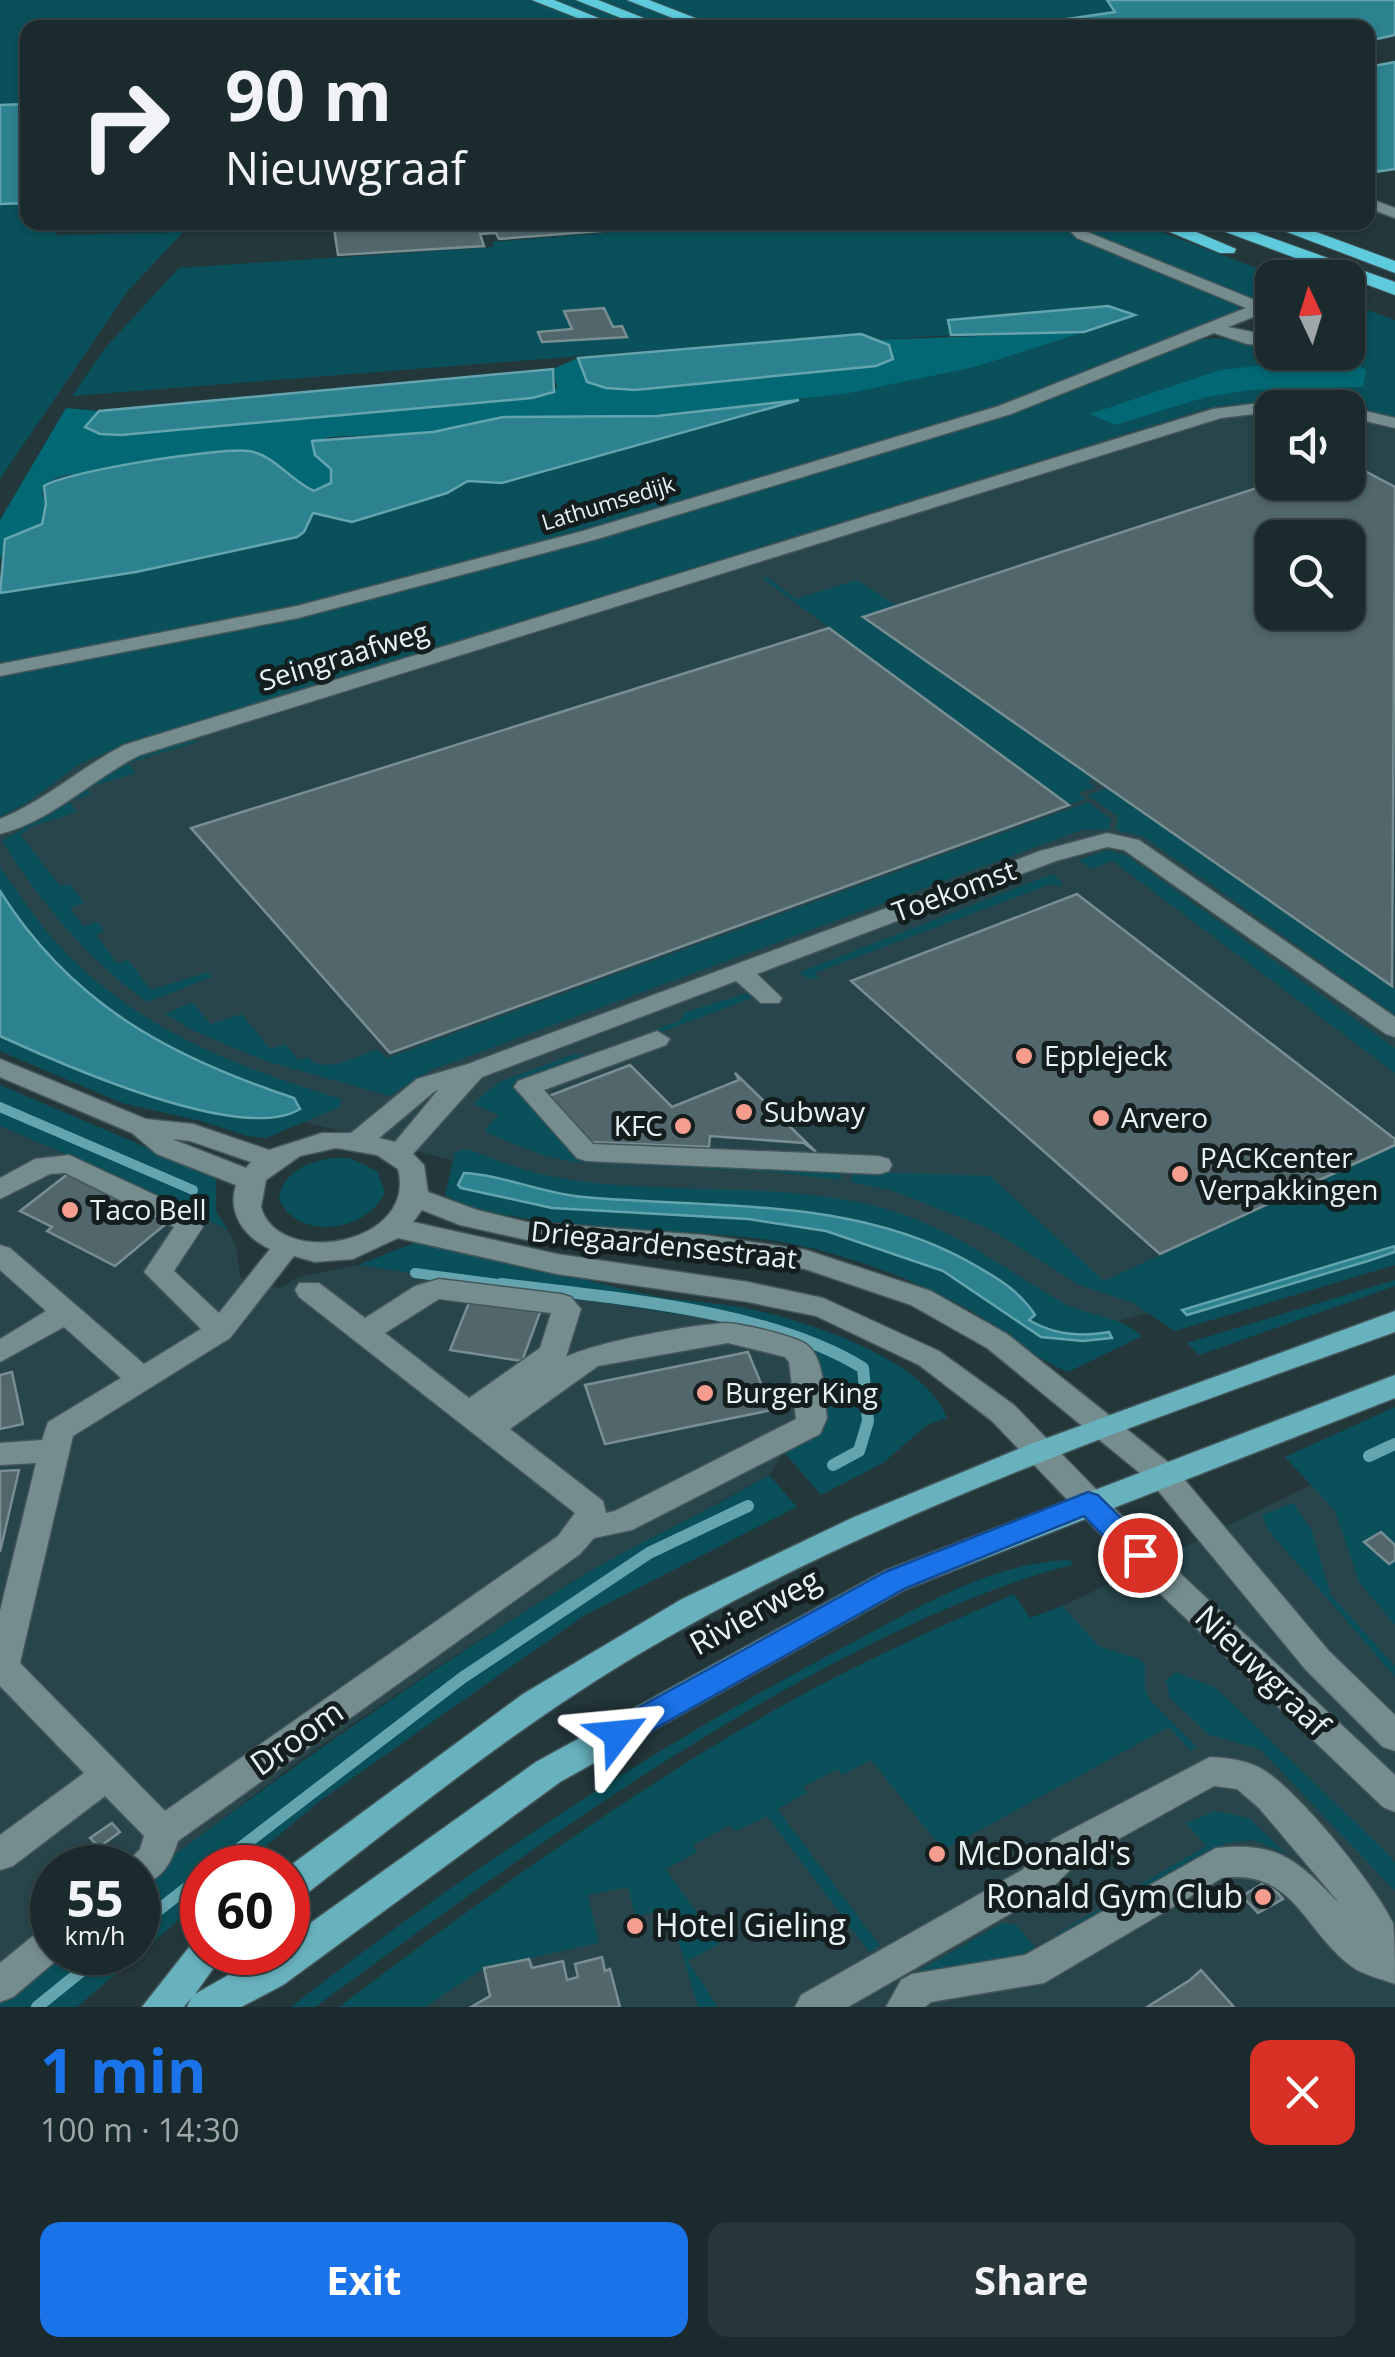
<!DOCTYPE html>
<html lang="en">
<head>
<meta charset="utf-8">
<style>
  :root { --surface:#1b2a2d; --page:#283639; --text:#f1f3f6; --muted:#a0a7aa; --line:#394649; --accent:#1a73e8 }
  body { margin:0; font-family:"Open Sans",sans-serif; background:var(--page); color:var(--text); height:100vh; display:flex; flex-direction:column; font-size:38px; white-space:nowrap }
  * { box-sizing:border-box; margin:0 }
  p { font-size:32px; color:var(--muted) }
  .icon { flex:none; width:55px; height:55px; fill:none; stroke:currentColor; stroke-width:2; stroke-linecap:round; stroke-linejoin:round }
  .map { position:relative; height:2007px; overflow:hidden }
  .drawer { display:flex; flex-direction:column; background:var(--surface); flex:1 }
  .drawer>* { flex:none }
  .top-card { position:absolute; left:20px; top:20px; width:1355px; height:210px; border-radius:20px; box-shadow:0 2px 8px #0004,0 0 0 2px var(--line); background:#1b2a2d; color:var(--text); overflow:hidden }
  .needle { width:65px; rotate:356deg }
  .fabs { position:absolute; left:1255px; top:260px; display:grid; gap:20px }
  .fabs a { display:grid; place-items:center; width:110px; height:110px; border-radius:20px; background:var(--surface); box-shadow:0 2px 8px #0004,0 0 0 2px var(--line); font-size:50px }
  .speed { position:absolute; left:30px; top:1845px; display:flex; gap:20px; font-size:50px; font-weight:700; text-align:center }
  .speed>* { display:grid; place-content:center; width:130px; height:130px; border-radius:50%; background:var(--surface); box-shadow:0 2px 8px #0004,0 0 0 2px var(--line); line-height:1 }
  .speed small { font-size:25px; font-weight:400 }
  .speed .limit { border:15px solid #d22; background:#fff; color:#111 }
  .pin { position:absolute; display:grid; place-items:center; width:85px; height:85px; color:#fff; margin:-42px; border:5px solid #fff; border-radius:50%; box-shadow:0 2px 10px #0007 }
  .me { position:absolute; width:110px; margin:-55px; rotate:61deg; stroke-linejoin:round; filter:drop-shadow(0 0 8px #0008) }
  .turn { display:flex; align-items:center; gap:35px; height:210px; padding:0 40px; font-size:45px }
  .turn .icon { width:130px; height:130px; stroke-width:2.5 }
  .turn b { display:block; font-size:70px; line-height:85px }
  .round { display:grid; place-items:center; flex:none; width:105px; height:105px; border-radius:20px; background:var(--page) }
  .summary { display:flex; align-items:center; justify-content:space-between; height:170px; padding:0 40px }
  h1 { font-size:60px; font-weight:700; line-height:75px; color:var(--accent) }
  .button { display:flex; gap:20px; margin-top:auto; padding:20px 40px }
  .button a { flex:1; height:115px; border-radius:20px; background:var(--accent); color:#fff; font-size:40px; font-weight:700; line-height:115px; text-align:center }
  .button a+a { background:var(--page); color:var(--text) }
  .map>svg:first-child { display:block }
</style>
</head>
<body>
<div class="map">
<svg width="1395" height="2007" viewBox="0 0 1395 2007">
  <rect width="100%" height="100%" fill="#24383c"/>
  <g fill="#27454a" fill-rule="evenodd">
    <path d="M1395,344V1244L1111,1323L1081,1321L1014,1280L516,1177L229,1102L0,999V750L1272,352H1348ZM1272,408H1348V482H1272ZM1272,538H1348V612H1272Z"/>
    <path d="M0,1126L99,1168L228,1230L236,1247L240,1277L280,1288L299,1277L358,1265L723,1321L808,1346L816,1353L825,1427L784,1452L769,1475L573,1581L437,1667L305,1756L138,1883V1868H52V1952L0,1997Z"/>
    <path d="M1395,1444V2007H374L903,1684Z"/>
  </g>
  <g fill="#09505a">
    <path d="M0,0H1189L1016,28H28L27,104L0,105Z"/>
    <path d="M27,180L28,222L59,223L55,235L183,232L127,292L0,479V181Z"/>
    <path d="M1063,222L1078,236L1239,303L1238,311L1063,387L553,542L230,622L0,666V593L136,572L297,537L304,532L313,513L352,522L447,493L468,481L502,483L799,400L975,367L1134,314L1019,312L948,321L951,335L876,340L861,334L72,396L105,348L179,268L494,247L492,242L626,231L624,223H627Z"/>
    <path d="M1074,223H1138L1280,277L1272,278V309L1091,236Z"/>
    <path d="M1348,303L1395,320V417C1331,403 1273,398 1208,408L123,745L78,765L27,803L0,817V673L372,597L487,568L1035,404L1194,341L1214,338L1272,344V352H1348Z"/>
    <path d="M767,577L796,599L857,580L897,606L864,618L1094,778L1087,781L1095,787L1078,793L1085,799L1069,805L762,578Z"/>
    <path d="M194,739L197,742L128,763L136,773L86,788L91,794L69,801L77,812L27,828L28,831L20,834L60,886L70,884L84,903L70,908L83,926L98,922L104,931L96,935L117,963L128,960L151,990L208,972L212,977L147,1002C88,960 40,902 2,841C37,822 66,797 99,775C127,757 162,749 194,739Z"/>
    <path d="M1108,788L1395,988V1015L1144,837L1116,830L1118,817L1088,795Z"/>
    <path d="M1088,802L1111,819L1109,829L1082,830L431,1070L390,1096L265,1061L194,1031L165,1014L192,1002L211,1024L242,1014L270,1049L285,1044L298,1060L308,1057C324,1076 357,1056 377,1049L387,1058Z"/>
    <path d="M1107,850L1126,855L1395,1048V1073L1113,861L1091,869L1079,860Z"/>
    <path d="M0,867C18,891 35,919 55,941C132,1027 233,1066 341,1099L340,1107L266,1138L247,1136L201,1121L122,1103L0,1051Z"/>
    <path d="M1052,874L1062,882L1061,887L1051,884L815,973L819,978L807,979L800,972Z"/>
    <path d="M747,993L752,998L514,1087L581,1160L841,1171V1180L774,1172L574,1162L542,1155L487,1133L485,1130L499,1115L473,1104L499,1082L575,1054L588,1056L681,1020L683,1013Z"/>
    <path d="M0,1085L216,1177V1212L228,1230L99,1168L0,1126Z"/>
    <path d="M1395,1146V1265L1175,1331L1133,1303L1079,1285L990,1229L893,1191L851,1182L852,1171L990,1176L1104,1281Z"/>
    <path d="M467,1149C497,1160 528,1173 561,1178C663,1196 769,1181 871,1205C949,1224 994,1263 1060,1301C1087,1317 1118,1314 1142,1336L1068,1372C1033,1358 1004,1330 971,1311C922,1283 869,1263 815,1249C717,1225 616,1236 518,1217C493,1213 467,1208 445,1195L455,1152Z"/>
    <path d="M333,1158H350L377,1171L385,1192C368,1232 298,1242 279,1199C283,1171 308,1162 333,1158Z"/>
    <path d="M414,1243C495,1253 574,1279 654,1296C684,1302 715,1302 745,1308C804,1320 925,1358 947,1418L927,1425L883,1463L821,1495L784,1452L825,1427L816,1353L808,1346L723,1321L358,1265Z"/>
    <path d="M1395,1280V1286L1199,1355L1187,1343Z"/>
    <path d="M1395,1407V1625L1359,1582L1335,1511L1285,1457Z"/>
    <path d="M769,1475L797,1507L585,1615L321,1800L241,1867L202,1868V1900L77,2007H0V1997L55,1953L138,1952V1883L150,1873C286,1771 424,1673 569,1584C633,1544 703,1514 769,1475Z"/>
    <path d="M1293,1503L1312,1531L1331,1595L1395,1666V1677L1268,1530L1262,1515Z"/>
    <path d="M1071,1560L1072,1565C988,1586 911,1623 834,1663C649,1760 484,1884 315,2007H291C465,1871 650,1749 846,1646C916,1609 990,1562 1071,1560Z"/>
    <path d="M1014,1594L1030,1618L1062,1606L1099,1646L1139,1659L1145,1664V1689L1150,1700L1197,1747L1191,1751L1169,1727L943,1850L871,1760L842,1775L838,1769L803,1787L807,1793L777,1809L880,1946L869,1952L767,1816L736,1831L730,1825L693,1845L697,1852L666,1869L719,1944L688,1961L718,2007H698L669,1909L635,1916L628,1887L588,1895L599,1943L484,1968L425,2007H339C483,1898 629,1792 787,1703C860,1662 937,1628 1014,1594Z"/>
    <path d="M1176,1672L1216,1688L1390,1856L1395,1863V1891L1260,1749L1209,1735L1170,1698L1166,1680Z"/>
    <path d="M1216,1811L1249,1818L1286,1854L1254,1840L1226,1843L1061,1941L1055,1935L1206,1846L1186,1823Z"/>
    <path d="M1002,1923L1017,1925L1040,1954L913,1974Z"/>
  </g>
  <g fill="#016874">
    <path d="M1084,332L975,367L849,393L657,416L503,417L433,432L331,437L312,442L315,454L332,469L331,483L314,491C284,478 277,460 243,451L63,476L53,480L42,493L46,504L42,524L10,536L0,560V520L66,408L99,411L86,426L100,434L121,435L532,398L557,388L553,369L578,358L587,382L876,366L889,345L876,340Z"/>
    <path d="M1285,363L1359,366L1366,370L1363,387L1249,390L1203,398L1115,425L1090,414L1220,370Z"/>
  </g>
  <g fill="#2d828f" stroke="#64a4ae" stroke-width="2.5">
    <path d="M1107,0H1395V35L1368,41V28L1013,27L1115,12Z"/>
    <path d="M1395,62V169L1368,173V67Z"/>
    <path d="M27,104V203L0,204V105Z"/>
    <path d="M1108,306L1135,315L1084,332L951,335L948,320Z"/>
    <path d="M861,334L889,345L893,359L876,366L635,390L606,388L587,382L578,358Z"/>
    <path d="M553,369L554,392L532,398L121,435L100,434L85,427L99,411Z"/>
    <path d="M799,400L502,483L468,481L447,493L352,522L313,513L304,532L297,537L136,572L0,593L5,539L42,524L46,504L44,486C67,471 220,447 249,451C274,455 291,481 314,491L331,483V469L315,455L312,441L433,432L503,417L657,416Z"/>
    <path d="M0,891C71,1004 170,1057 294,1098L300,1109C242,1145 61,1064 0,1036Z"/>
    <path d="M464,1173C504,1175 544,1194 584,1197C714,1209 853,1196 971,1263C996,1277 1020,1291 1035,1315L1029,1320C1054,1335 1081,1337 1109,1332L1112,1338L1083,1341L1041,1337L943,1271L826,1231L748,1219L552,1208L461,1188L458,1185Z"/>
    <path d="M1395,1246V1252L1368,1261L1187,1315L1182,1310Z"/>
  </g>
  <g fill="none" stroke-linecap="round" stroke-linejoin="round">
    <g stroke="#64a4ae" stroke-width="10">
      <path d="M0,1107L193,1190"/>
      <path d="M415,1273L521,1287"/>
    </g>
    <g stroke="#64a4ae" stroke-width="12">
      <path d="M501,1284C611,1298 768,1309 863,1368L868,1421L859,1451L833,1465"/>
      <path d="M1369,1456L1395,1444"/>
      <path d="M214,1868L462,1678L649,1553L748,1506"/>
      <path d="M138,1926L202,1876"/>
      <path d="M37,2007L105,1952"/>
    </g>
  </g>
  <g fill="#51676b" stroke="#788e92" stroke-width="2.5" fill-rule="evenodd">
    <path d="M333,222H614L615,225L599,226L602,231L499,239L496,233L480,234L484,246L338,255Z"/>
    <path d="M604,308L613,327L622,326L627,337L542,342L538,332L572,329L564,311Z"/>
    <path d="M1348,462L1395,487L1392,986L863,617L1275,482H1348ZM1272,538H1348V612H1272Z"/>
    <path d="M829,628L1069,805L390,1053L191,828Z"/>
    <path d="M1077,894L1395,1139V1145L1160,1254L851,981Z"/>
    <path d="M630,1065L672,1107L739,1080L735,1073L816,1152L804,1143L710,1136L709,1147L587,1142L546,1097Z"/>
    <path d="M69,1173L168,1222L115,1266L47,1231L52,1227L20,1211Z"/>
    <path d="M470,1300L541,1310L522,1361L450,1350Z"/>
    <path d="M748,1352L772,1410L605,1444L585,1385Z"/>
    <path d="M12,1372L23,1424L0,1429V1375Z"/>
    <path d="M19,1470L0,1552V1471Z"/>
    <path d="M1381,1532L1395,1545V1560L1389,1564L1364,1542Z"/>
    <path d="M112,1823L120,1832L99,1847L90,1838Z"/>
    <path d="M1267,1881L1283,1899L1258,1913L1242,1896Z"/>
    <path d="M602,1957L605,1971L610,1969L620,2007H471L490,1996L484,1968L529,1959L532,1968L563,1961L567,1980L578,1977L575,1964Z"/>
    <path d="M1201,1970L1234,2007H1147L1190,1980Z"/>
  </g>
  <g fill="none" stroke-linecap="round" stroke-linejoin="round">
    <g stroke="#44565a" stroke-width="3">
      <g id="minor">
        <path d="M1368,198L1395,208V218L1368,208Z"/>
        <path d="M1061,222H1077L1087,232L1272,307V315L1261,314L1228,327L1272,336V346L1247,344L1214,333L1011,414L597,539L298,618L0,676V664L297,606L583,531L999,406L1246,308L1077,238Z"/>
        <path d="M1268,402L1317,403L1325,408H1272V412L1221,418L140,755C92,779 52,821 0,834V819C45,801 81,767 124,745L1213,409Z"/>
        <path d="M1348,407L1395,418V428L1348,417L1345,408Z"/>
        <path d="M1107,833L1139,840L1395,1017V1037L1386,1034L1124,850L1107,847L1056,861L757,974L782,998L779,1003H761L736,981L482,1077L413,1154L424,1165L428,1192L477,1210L527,1222L704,1235L806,1250L931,1291L1007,1334L1173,1466L1329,1651L1395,1715V1751L1383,1747L1305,1669L1151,1482L987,1348L911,1305L805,1269L704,1253L527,1240L460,1225L422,1210L413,1222L557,1254L748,1282L823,1298L939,1351L1014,1405L1151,1546L1395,1775V1812L1383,1807L1129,1564L992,1421L919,1365L816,1316L748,1302L557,1274L398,1238L353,1259L315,1262L294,1256L230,1338L73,1436L20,1663L165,1811L558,1536L575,1513L299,1297L295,1290L299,1283H319L365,1318L415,1286L439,1279L561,1294L571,1297L581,1309L566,1357C596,1342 689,1325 725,1323C739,1323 796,1336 807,1345C825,1358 824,1397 827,1418L820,1434L632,1530L594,1538L580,1554L178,1841C171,1864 162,1879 138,1887V1868H122L140,1849L144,1836L105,1796L13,1866L0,1870V1835L84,1773L0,1686V1611L36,1463L0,1465V1443L42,1440L48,1422L121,1378L64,1327L0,1362V1339L46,1311L0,1270V1245L10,1248L144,1364L201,1329L144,1272L174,1227L65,1173L50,1174L0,1199V1178L35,1159L69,1155L194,1213L203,1227L174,1271L219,1313L270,1249C244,1237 227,1213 236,1185L157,1154L132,1133L0,1077V1059L146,1119L193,1124L269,1150L322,1133H351L417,1079L468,1064L1040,851ZM438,1090L395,1142L379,1138L435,1091ZM172,1139L190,1141L251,1162L246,1168ZM336,1148L377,1155L398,1169C418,1245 278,1269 261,1207L266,1180L300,1156ZM439,1299L551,1313L540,1348L469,1398L385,1333ZM728,1343L785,1357L789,1362L796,1419L615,1511L606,1513L603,1501L510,1429L598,1366Z"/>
        <path d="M657,1031L670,1039L666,1045L544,1090L593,1144L879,1156L889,1159L892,1165L889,1171L879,1174L586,1161L577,1158L514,1087L518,1081Z"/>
        <path d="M1210,1757C1228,1758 1247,1760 1262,1769C1298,1790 1375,1885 1393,1923C1395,1938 1395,1967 1395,1984C1381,1979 1363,1975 1351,1966C1303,1930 1294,1869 1222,1878L1044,1983L931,2002L925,2007H886L901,1980L912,1974L1025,1955L1216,1848C1279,1841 1298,1861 1340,1904L1259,1808L1237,1789L1214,1786L1079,1861L1048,1892L848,2007H795L801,1995L1022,1870L1053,1839Z"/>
        <path d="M52,1926V1952L65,1953L13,1997L0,2002V1963L39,1931Z"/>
      </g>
    </g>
    <g stroke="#44565a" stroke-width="3">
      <g id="major">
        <path d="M1395,1311V1332C1143,1422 883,1511 651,1647C527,1719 414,1810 301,1898L288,1902L287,1868L523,1694L682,1599L852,1518L1028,1445Z"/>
        <path d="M1395,1375V1398L906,1589L560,1782L283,1985L241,2007H187L191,1998L184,2007H142L194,1941L202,1937V1952H225L195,1994L269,1952H288V1939L536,1762L884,1571Z"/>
      </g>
    </g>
    <g stroke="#44565a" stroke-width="2">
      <g id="highway">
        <path d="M532,0H554L611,23L598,26Z"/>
        <path d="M576,0H598L664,26L646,28Z"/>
        <path d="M627,0H649L721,28H698Z"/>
        <path d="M1146,222H1173L1236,249L1234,253H1220Z"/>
        <path d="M1199,222H1227L1395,282V295Z"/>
        <path d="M1261,222H1289L1395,261V273Z"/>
      </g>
    </g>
    <use href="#minor" fill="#768d90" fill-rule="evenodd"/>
    <use href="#major" fill="#68b2be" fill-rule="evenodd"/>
    <use href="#highway" fill="#5ecbdc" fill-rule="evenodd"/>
  </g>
  <path fill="#1a73e8" stroke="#114b97" stroke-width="2.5" d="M1088,1492L1098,1495L1150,1547L1155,1555L1150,1563L1140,1566L1130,1563L1084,1516L906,1588L629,1743L618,1747L607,1743L602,1734L607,1725L885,1572Z"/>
  <g fill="#f59d8f" stroke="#151e1f" stroke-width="4">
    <circle cx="1024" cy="1056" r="10"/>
    <circle cx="744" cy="1112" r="10"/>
    <circle cx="1101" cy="1118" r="10"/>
    <circle cx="683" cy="1126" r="10"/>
    <circle cx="1180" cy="1174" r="10"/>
    <circle cx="70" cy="1210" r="10"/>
    <circle cx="705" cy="1393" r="10"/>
    <circle cx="937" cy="1854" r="10"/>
    <circle cx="1263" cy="1897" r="10"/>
    <circle cx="635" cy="1926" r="10"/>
  </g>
  <g text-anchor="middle" stroke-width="10" stroke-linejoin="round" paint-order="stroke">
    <g font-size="22" fill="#e6f3f5" stroke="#151e1f">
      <text transform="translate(608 503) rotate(-17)" y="8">Lathumsedijk</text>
    </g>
    <g font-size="28" fill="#e6f3f5" stroke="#151e1f">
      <text transform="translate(344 656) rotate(-17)" y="10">Seingraafweg</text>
      <text transform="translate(954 891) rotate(-20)" y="10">Toekomst</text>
      <text transform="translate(664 1245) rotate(6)" y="10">Driegaardensestraat</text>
    </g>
    <g font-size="28" fill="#e6f3f5" stroke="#151e1f" text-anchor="start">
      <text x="1044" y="1066">Epplejeck</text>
      <text x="764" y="1122">Subway</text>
      <text x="1121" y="1128">Arvero</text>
      <text x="663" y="1136" text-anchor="end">KFC</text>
      <text x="1200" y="1168">PACKcenter<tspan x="1200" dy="32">Verpakkingen</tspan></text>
      <text x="90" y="1220">Taco Bell</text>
      <text x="725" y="1403">Burger King</text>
    </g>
    <g font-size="32" fill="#e6f3f5" stroke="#151e1f">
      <text transform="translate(755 1612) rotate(-29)" y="11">Rivierweg</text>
      <text transform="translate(1262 1671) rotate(44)" y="11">Nieuwgraaf</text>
      <text transform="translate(297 1738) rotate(-35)" y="11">Droom</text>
    </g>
    <g font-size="32" fill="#e6f3f5" stroke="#151e1f" text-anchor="start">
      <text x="957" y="1865">McDonald's</text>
      <text x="1243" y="1908" text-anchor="end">Ronald Gym Club</text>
      <text x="655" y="1937">Hotel Gieling</text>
    </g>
  </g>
</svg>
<div class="fabs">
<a><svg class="needle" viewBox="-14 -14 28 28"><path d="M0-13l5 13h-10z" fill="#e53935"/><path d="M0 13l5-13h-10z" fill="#a0a7aa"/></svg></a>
<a><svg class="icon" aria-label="sound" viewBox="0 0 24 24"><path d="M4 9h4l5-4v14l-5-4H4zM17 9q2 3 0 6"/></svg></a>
<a><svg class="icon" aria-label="search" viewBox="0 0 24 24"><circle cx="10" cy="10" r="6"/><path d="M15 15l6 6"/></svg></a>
</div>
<div class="speed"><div>55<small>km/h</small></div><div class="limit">60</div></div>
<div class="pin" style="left:1140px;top:1555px;background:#d93025"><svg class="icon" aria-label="arrive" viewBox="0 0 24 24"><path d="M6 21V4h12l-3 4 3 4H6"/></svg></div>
<svg class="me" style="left:618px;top:1734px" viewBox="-20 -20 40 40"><path d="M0-17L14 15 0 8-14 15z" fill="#1a73e8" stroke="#fff" stroke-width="4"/></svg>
<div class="top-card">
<div class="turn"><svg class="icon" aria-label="right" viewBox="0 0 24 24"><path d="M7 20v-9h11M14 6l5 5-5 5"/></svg><div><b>90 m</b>Nieuwgraaf</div></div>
</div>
</div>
<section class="drawer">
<div class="summary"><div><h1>1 min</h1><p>100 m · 14:30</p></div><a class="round" style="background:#d93025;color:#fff"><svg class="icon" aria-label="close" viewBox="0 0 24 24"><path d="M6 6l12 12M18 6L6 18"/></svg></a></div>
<div class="button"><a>Exit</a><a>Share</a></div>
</section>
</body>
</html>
